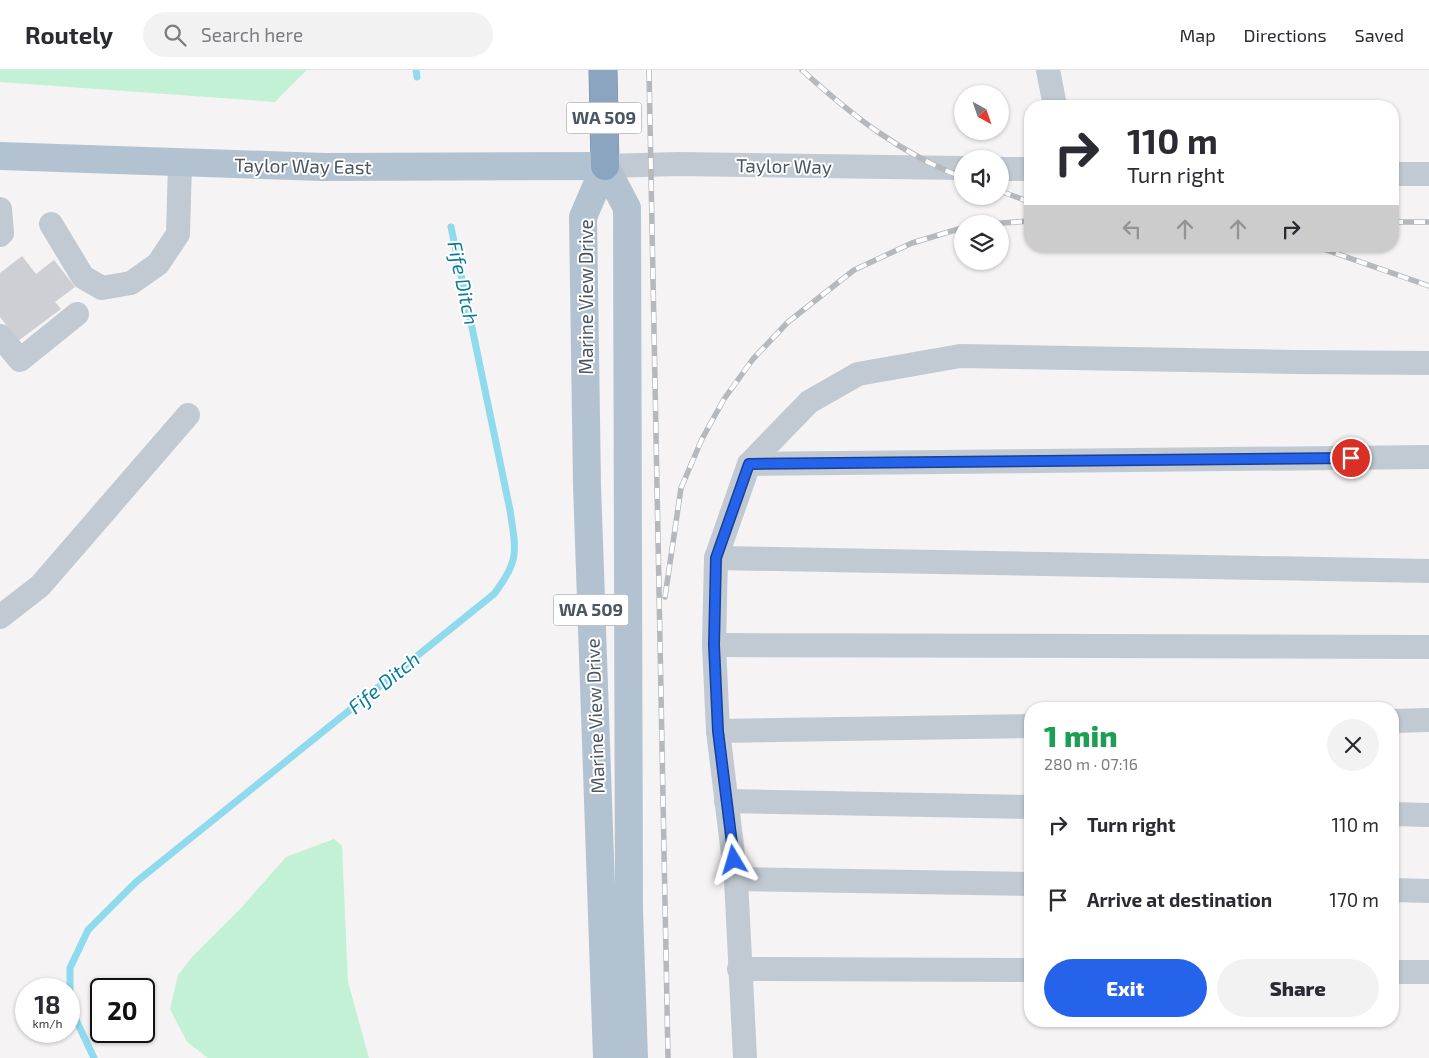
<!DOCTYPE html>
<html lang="en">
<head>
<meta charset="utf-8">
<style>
  :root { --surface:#fff; --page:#f2f2f3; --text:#2b2b33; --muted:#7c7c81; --line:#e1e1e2; --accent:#2563eb }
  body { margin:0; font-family:"Exo 2",sans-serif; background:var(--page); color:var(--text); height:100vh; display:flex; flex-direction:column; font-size:19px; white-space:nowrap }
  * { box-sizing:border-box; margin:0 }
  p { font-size:16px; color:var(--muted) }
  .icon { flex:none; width:28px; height:28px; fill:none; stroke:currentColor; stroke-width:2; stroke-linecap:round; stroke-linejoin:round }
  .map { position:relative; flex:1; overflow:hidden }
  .side { position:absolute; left:1024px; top:632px; width:375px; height:325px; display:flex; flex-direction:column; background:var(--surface); border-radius:20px; box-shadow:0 1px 4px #0004 }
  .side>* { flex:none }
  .hud { position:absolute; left:1024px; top:30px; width:375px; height:152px; border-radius:20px; box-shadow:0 1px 4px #0004; background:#fff; color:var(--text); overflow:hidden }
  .needle { width:32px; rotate:140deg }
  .fabs { position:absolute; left:954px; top:15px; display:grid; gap:10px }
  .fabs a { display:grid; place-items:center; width:55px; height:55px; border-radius:50%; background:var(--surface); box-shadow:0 1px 4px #0004; font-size:25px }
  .speed { position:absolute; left:15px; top:908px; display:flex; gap:10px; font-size:25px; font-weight:700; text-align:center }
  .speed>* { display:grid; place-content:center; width:65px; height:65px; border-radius:50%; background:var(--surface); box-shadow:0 1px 4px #0004; line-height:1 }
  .speed small { font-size:12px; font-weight:400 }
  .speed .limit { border:2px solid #111; border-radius:8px; background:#fff; color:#111 }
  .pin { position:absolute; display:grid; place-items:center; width:42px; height:42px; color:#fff; margin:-21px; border:2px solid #fff; border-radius:50%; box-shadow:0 1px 5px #0007 }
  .me { position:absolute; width:55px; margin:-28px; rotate:353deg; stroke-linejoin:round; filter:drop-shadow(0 0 4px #0008) }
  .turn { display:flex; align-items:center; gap:18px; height:105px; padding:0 20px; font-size:22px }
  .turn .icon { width:65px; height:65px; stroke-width:2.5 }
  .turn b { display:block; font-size:35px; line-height:42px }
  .lanes { display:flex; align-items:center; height:48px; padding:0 20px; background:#0003; justify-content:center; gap:25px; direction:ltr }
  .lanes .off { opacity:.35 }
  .round { display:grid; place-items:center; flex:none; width:52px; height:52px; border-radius:26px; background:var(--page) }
  .overview { display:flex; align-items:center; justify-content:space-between; height:85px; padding:0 20px }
  h1 { font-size:30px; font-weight:800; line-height:38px; color:#1e9e55 }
  .cta { display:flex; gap:10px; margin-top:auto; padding:10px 20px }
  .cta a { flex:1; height:58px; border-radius:30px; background:var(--accent); color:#fff; font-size:20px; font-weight:800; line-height:58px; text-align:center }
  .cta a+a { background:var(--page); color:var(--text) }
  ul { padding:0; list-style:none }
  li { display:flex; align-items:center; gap:15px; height:75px; padding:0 20px }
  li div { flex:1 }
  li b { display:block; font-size:19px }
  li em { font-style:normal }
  header { display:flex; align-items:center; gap:30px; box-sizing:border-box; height:70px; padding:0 25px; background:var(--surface); border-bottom:1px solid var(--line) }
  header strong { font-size:24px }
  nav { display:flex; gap:28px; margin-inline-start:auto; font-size:18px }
  .search { width:350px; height:45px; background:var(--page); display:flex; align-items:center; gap:12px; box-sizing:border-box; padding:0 18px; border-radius:28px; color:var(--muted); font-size:19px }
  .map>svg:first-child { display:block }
</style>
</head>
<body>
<header>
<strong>Routely</strong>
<div class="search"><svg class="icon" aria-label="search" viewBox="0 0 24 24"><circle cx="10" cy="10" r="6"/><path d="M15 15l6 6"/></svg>Search here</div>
<nav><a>Map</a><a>Directions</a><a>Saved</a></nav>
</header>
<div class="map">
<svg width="1429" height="988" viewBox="0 0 1429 988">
  <rect width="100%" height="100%" fill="#f5f3f3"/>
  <g fill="#c3f1d5">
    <path d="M0,0H307L275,32L0,12Z"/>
    <path d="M334,769L342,776L348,912L369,988H208L187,972L170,939L178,905L193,886L242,837L286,787Z"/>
  </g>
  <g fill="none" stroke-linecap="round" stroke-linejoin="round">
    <g stroke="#90daee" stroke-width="7">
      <path d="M416,0L417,7"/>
      <path d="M94,988L70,937V898L88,860L136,812L494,524C520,490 516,481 510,440L451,157"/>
    </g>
  </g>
  <path fill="#cdcfd5" d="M22,186L36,204L54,190L75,217L55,232L61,239L18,271L0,247V203Z"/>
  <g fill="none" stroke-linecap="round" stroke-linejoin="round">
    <g stroke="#7690ad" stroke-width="29">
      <path id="highway" d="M603,0L605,96"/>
    </g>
    <g stroke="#c1cad2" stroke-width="24">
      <path d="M1048,0L1055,36"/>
      <path d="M605,96L679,94L962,98"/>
      <path d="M1000,99H1030"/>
      <path d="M1392,104H1429"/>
      <path d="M0,139L2,163L0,165"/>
      <path d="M51,154L83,207L102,218L131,213L158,194L178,164L180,94"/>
      <path d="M0,266L20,290L77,244"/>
      <path d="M749,394L1429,387"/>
      <path d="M716,488L1429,501"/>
      <path d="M0,547L40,516L188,345"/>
      <path d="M714,575L1429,577"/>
      <path d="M1392,651L1429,650"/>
      <path d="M718,661L1030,656"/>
      <path d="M726,731L1030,737"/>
      <path d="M1392,744L1429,745"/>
      <path d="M736,809L1030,814"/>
      <path d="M1392,820L1429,821"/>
      <path d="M739,899L1030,900"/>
      <path d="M1392,902H1429"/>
      <path d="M745,988L736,809L718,661L714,575L716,488L749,394L809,332L858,304L960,286L1294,292L1429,293"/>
    </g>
    <g stroke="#b3c2d1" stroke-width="28">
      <path d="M0,86L324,97L605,96"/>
      <path d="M605,96L583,147L587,415L607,988"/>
      <path d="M605,96L627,138L629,840L634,988"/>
    </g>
    <use href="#highway" stroke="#8ba5c1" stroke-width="28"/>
    <g stroke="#b5b8bd" stroke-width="5.5">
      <g id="rail">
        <path d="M649,0L668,988"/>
        <path d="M802,0C850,44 901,84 962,107"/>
        <path d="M1000,121L1030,132"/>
        <path d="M1392,152H1429"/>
        <path d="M989,154L1030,151"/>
        <path d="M1315,176L1429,216"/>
        <path d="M665,527L681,418L702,369L724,329L753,289L788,252L854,200L912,173L962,158"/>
      </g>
    </g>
    <use href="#rail" stroke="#fff" stroke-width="4" stroke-dasharray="11" stroke-linecap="butt"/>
  </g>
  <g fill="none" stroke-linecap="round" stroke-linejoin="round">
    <g stroke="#184099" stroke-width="12">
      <path id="route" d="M734,790L718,661L714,575L716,488L749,394L1351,388"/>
    </g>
    <use href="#route" stroke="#2563eb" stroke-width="9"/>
  </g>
  <g text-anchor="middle" stroke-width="4" stroke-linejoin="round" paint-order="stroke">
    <g fill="#fff" stroke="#808990" stroke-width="1">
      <rect x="566.5" y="32.5" width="75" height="31" rx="4"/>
      <rect x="553.5" y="524.5" width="75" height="31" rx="4"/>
    </g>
    <g font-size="18" font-weight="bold" fill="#4a5661">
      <text x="604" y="54">WA 509</text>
      <text x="591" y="546">WA 509</text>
    </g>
    <g font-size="19" fill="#4a5661" stroke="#fff">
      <text transform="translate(303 96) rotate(1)" y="7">Taylor Way East</text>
      <text transform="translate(784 96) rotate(1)" y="7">Taylor Way</text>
      <text transform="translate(586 227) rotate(-90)" y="7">Marine View Drive</text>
      <text transform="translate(595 646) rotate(-92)" y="7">Marine View Drive</text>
    </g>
    <g font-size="20" font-style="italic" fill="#0c7c9b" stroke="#fff">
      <text transform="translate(463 213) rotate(78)" y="7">Fife Ditch</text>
      <text transform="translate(384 613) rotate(-39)" y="7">Fife Ditch</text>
    </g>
  </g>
</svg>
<div class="fabs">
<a><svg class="needle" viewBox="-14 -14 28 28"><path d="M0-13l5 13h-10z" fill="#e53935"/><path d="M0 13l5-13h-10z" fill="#7c7c81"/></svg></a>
<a><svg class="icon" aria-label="sound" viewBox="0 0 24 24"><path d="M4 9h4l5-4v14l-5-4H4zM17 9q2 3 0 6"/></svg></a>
<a><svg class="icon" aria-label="layers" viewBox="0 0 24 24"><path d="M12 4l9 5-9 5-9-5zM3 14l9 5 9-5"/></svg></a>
</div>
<div class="speed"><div>18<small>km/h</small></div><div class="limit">20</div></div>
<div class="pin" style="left:1351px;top:388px;background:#d93025"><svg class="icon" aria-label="arrive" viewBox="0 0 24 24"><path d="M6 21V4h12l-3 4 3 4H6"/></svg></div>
<svg class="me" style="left:734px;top:790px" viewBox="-20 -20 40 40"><path d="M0-17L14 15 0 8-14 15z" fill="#2563eb" stroke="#fff" stroke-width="4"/></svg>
<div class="hud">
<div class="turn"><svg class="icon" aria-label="right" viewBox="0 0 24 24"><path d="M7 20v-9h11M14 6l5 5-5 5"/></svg><div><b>110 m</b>Turn right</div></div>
<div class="lanes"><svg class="icon off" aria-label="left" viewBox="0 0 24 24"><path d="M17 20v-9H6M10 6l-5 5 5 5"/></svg><svg class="icon off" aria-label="ahead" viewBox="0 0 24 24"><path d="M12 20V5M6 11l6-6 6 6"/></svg><svg class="icon off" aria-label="ahead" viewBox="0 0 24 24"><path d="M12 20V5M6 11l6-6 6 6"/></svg><svg class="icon" aria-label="right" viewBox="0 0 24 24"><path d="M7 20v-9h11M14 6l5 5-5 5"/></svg></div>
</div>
<section class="side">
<div class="overview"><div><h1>1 min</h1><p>280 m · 07:16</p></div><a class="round"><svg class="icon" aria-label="close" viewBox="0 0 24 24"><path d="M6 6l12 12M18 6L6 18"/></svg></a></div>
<ul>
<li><svg class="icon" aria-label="right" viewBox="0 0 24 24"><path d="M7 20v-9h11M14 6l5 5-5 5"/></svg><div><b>Turn right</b></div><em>110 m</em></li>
<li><svg class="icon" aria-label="arrive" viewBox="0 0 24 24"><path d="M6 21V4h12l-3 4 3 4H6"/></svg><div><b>Arrive at destination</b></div><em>170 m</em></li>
</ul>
<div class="cta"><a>Exit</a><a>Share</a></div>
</section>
</div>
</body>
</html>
